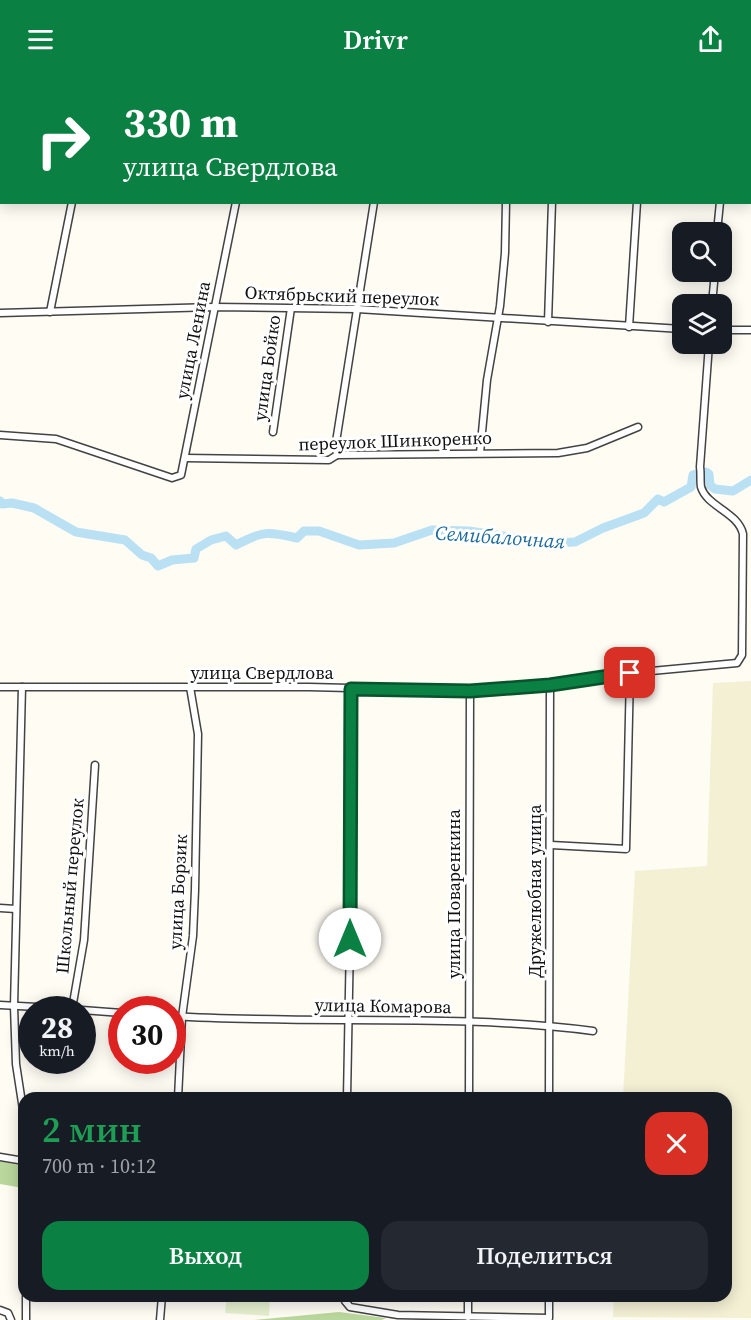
<!DOCTYPE html>
<html lang="ru">
<head>
<meta charset="utf-8">
<style>
  :root { --surface:#171b24; --page:#242831; --text:#f1f3f6; --muted:#9ea1a6; --accent:#0b8043 }
  body { margin:0; font-family:"Source Serif 4",serif; background:var(--page); color:var(--text); height:100vh; display:flex; flex-direction:column; font-size:22px; white-space:nowrap }
  * { box-sizing:border-box; margin:0 }
  p { font-size:20px; color:var(--muted) }
  .icon { flex:none; width:33px; height:33px; fill:none; stroke:currentColor; stroke-width:2; stroke-linecap:round; stroke-linejoin:round }
  .map { position:relative; flex:1; overflow:hidden }
  .details { position:absolute; left:18px; top:1014px; width:714px; height:210px; display:flex; flex-direction:column; background:var(--surface); border-radius:18px; box-shadow:0 3px 15px #0003 }
  .details>* { flex:none }
  .banner { position:absolute; left:0px; top:0px; width:752px; height:126px; box-shadow:0 3px 15px #0003; background:#0b8043; color:#fff; overflow:hidden }
  .fabs { position:absolute; left:672px; top:144px; display:grid; gap:12px }
  .fabs a { display:grid; place-items:center; width:60px; height:60px; border-radius:12px; background:var(--surface); box-shadow:0 3px 15px #0003; font-size:30px }
  .speed { position:absolute; left:18px; top:918px; display:flex; gap:12px; font-size:30px; font-weight:700; text-align:center }
  .speed>* { display:grid; place-content:center; width:78px; height:78px; border-radius:50%; background:var(--surface); box-shadow:0 3px 15px #0003; line-height:1 }
  .speed small { font-size:15px; font-weight:400 }
  .speed .limit { border:9px solid #d22; background:#fff; color:#111 }
  .pin { position:absolute; display:grid; place-items:center; width:51px; height:51px; color:#fff; margin:-26px; border-radius:12px; box-shadow:0 3px 9px #0006 }
  .me { position:absolute; width:66px; margin:-33px; rotate:0deg; stroke-linejoin:round; filter:drop-shadow(0 0 4px #0008) }
  .turn { display:flex; align-items:center; gap:21px; height:126px; padding:0 24px; font-size:27px }
  .turn .icon { width:78px; height:78px; stroke-width:2.5 }
  .turn b { display:block; font-size:42px; line-height:51px }
  .round { display:grid; place-items:center; flex:none; width:63px; height:63px; border-radius:18px; background:var(--page) }
  .summary { display:flex; align-items:center; justify-content:space-between; height:102px; padding:0 24px }
  h1 { font-size:36px; font-weight:600; line-height:45px; color:#1e9e55 }
  .primary-button { display:flex; gap:12px; margin-top:auto; padding:12px 24px }
  .primary-button a { flex:1; height:69px; border-radius:18px; background:var(--accent); color:#fff; font-size:24px; font-weight:600; line-height:69px; text-align:center }
  .primary-button a+a { background:var(--page); color:var(--text) }
  header { display:flex; justify-content:space-between; align-items:center; height:78px; padding:0 24px; background:var(--accent); color:#fff; font-size:27px; font-weight:600 }
  .map>svg:first-child { display:block }
</style>
</head>
<body>
<header><svg class="icon" aria-label="menu" viewBox="0 0 24 24"><path d="M4 6h16M4 12h16M4 18h16"/></svg>Drivr<svg class="icon" aria-label="share" viewBox="0 0 24 24"><path d="M12 15V3M7 8l5-5 5 5M5 13v7h14v-7"/></svg></header>
<div class="map">
<svg width="751" height="1242" viewBox="0 0 751 1242">
  <rect width="100%" height="100%" fill="#fefcf3"/>
  <path fill="#f4f0d4" d="M751,603V1240L613,1239L614,1218H726V1020H623L635,793L707,788L713,605Z"/>
  <g fill="#bad89d">
    <path d="M0,1083L22,1088L23,1110L0,1106Z"/>
    <path d="M339,1234L386,1240L382,1242H254Z"/>
  </g>
  <path fill="#e6f0cf" d="M227,1218H270L269,1238L225,1235Z"/>
  <g fill="none" stroke-linecap="round" stroke-linejoin="round">
    <path stroke="#bae0f4" stroke-width="9" d="M0,423L2,426L12,425L34,430L76,454L125,462L142,477L151,480L158,488L172,482L194,480L196,471L211,462L226,458L236,467C263,453 267,453 297,460L304,453H319L359,467L394,465L432,452L469,453L552,465L575,464L603,450L644,435L658,421L664,424L691,409L693,397L706,394L709,396L710,407L715,411L733,413L751,402"/>
    <g stroke="#434343" stroke-width="9">
      <g id="minor">
        <path d="M97,2V0"/>
        <path d="M261,2V0"/>
        <path d="M397,2V0"/>
        <path d="M511,2V0"/>
        <path d="M557,2V0"/>
        <path d="M645,2V0"/>
        <path d="M728,2L729,0"/>
        <path d="M750,33H751"/>
        <path d="M0,37H2"/>
        <path d="M717,154L720,124"/>
        <path d="M712,226L715,194"/>
        <path d="M50,234L72,124"/>
        <path d="M0,235L214,229L357,231L682,251"/>
        <path d="M548,244L552,124"/>
        <path d="M629,249L637,124"/>
        <path d="M722,252H751"/>
        <path d="M273,354L291,230"/>
        <path d="M0,357L56,361L172,400L181,397L236,124"/>
        <path d="M480,375L487,302L500,228L505,175L506,124"/>
        <path d="M337,377L336,364L374,124"/>
        <path d="M185,380L329,382L337,377L558,375L587,370L638,349"/>
        <path d="M0,609H309L470,613L550,607L630,595L737,585L742,577L743,456C738,434 707,429 701,409C700,403 701,395 700,389L709,266"/>
        <path d="M22,609L14,928L16,986L24,1038"/>
        <path d="M551,767L626,771L630,595"/>
        <path d="M0,830L16,831"/>
        <path d="M0,927L74,931"/>
        <path d="M72,931L84,862L95,687"/>
        <path d="M82,932L122,935"/>
        <path d="M172,938C312,947 453,935 593,953"/>
        <path d="M178,1020L182,939L193,858L195,812L198,656L190,609"/>
        <path d="M347,1020L350,861L351,611"/>
        <path d="M469,1020L470,613"/>
        <path d="M549,1020L550,607"/>
        <path d="M0,1079L24,1083"/>
        <path d="M345,1218V1223L350,1229L398,1237L549,1240V1218"/>
        <path d="M0,1232L8,1235L11,1242"/>
        <path d="M468,1239V1218"/>
        <path d="M26,1242V1218"/>
        <path d="M160,1242L162,1218"/>
      </g>
    </g>
    <use href="#minor" stroke="#fff" stroke-width="6"/>
  </g>
  <g fill="none" stroke-linecap="round" stroke-linejoin="round">
    <g stroke="#07532c" stroke-width="15">
      <path id="route" d="M350,861L351,611L470,613L550,607L630,595"/>
    </g>
    <use href="#route" stroke="#0b8043" stroke-width="10"/>
  </g>
  <g text-anchor="middle" stroke-width="6" stroke-linejoin="round" paint-order="stroke">
    <g font-size="18" fill="#101010" stroke="#fff">
      <text transform="translate(342 218) rotate(2)" y="6">Октябрьский переулок</text>
      <text transform="translate(193 262) rotate(-79)" y="6">улица Ленина</text>
      <text transform="translate(267 290) rotate(-82)" y="6">улица Бойко</text>
      <text transform="translate(395 363) rotate(-2)" y="6">переулок Шинкоренко</text>
      <text x="262" y="601">улица Свердлова</text>
      <text transform="translate(70 808) rotate(-85)" y="6">Школьный переулок</text>
      <text transform="translate(535 813) rotate(-90)" y="6">Дружелюбная улица</text>
      <text transform="translate(178 814) rotate(-87)" y="6">улица Борзик</text>
      <text transform="translate(454 816) rotate(-90)" y="6">улица Поваренкина</text>
      <text transform="translate(383 928) rotate(1)" y="6">улица Комарова</text>
    </g>
    <g font-size="20" font-style="italic" fill="#1d6a9d" stroke="#fff">
      <text transform="translate(500 459) rotate(4)" y="7">Семибалочная</text>
    </g>
  </g>
</svg>
<div class="fabs">
<a><svg class="icon" aria-label="search" viewBox="0 0 24 24"><circle cx="10" cy="10" r="6"/><path d="M15 15l6 6"/></svg></a>
<a><svg class="icon" aria-label="layers" viewBox="0 0 24 24"><path d="M12 4l9 5-9 5-9-5zM3 14l9 5 9-5"/></svg></a>
</div>
<div class="speed"><div>28<small>km/h</small></div><div class="limit">30</div></div>
<div class="pin" style="left:630px;top:595px;background:#d93025"><svg class="icon" aria-label="arrive" viewBox="0 0 24 24"><path d="M6 21V4h12l-3 4 3 4H6"/></svg></div>
<svg class="me" style="left:350px;top:861px" viewBox="-20 -20 40 40"><circle r="19" fill="#fff"/><path d="M0-13L10 11 0 6-10 11z" fill="#0b8043"/></svg>
<div class="banner">
<div class="turn"><svg class="icon" aria-label="right" viewBox="0 0 24 24"><path d="M7 20v-9h11M14 6l5 5-5 5"/></svg><div><b>330 m</b>улица Свердлова</div></div>
</div>
<section class="details">
<div class="summary"><div><h1>2 мин</h1><p>700 m · 10:12</p></div><a class="round" style="background:#d93025;color:#fff"><svg class="icon" aria-label="close" viewBox="0 0 24 24"><path d="M6 6l12 12M18 6L6 18"/></svg></a></div>
<div class="primary-button"><a>Выход</a><a>Поделиться</a></div>
</section>
</div>
</body>
</html>
